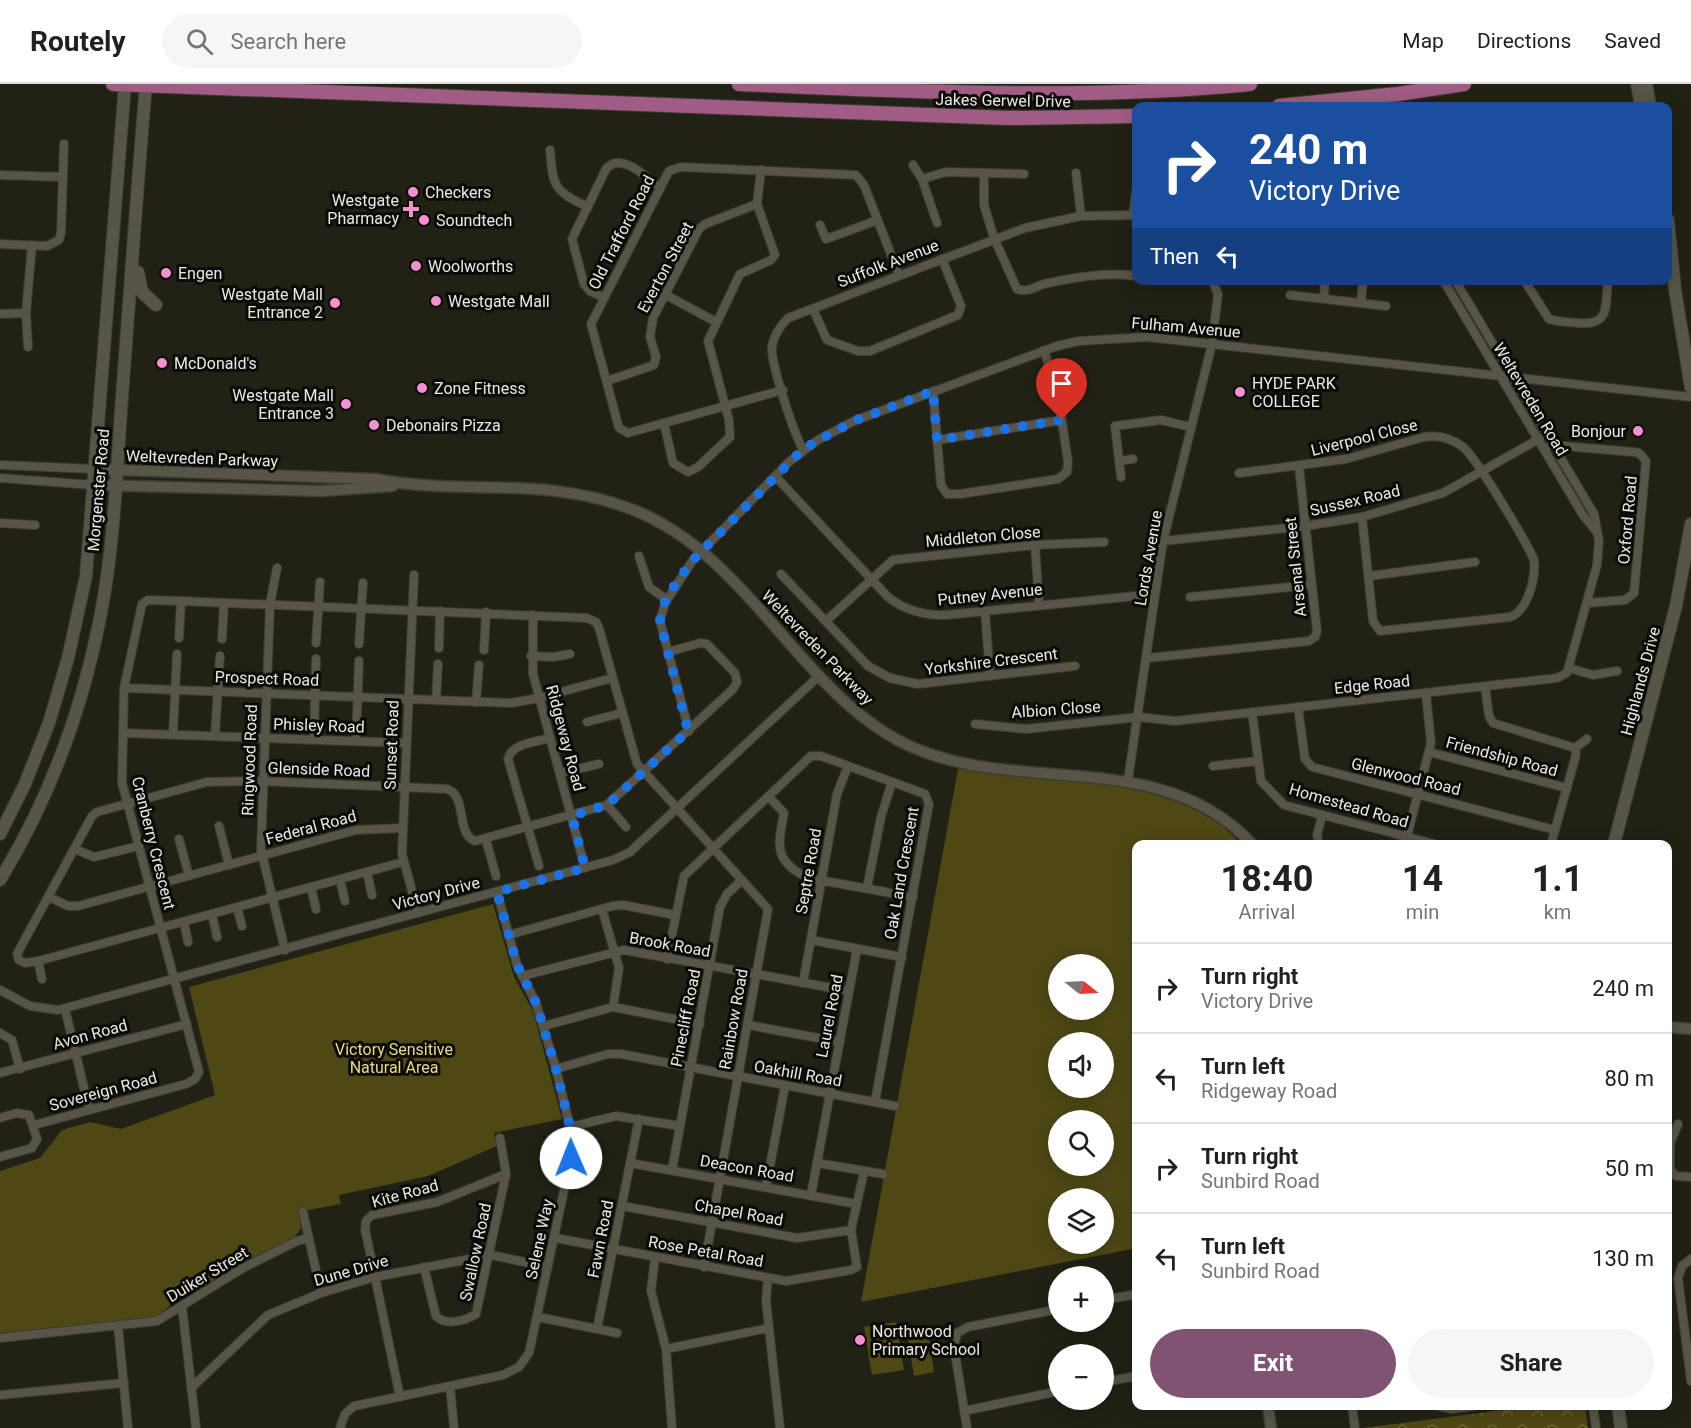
<!DOCTYPE html>
<html lang="en">
<head>
<meta charset="utf-8">
<style>
  :root { --surface:#fff; --page:#f6f6f6; --text:#202124; --muted:#757577; --line:#e0e0e0; --accent:#805372 }
  body { margin:0; font-family:Roboto,sans-serif; background:var(--page); color:var(--text); height:100vh; display:flex; flex-direction:column; font-size:22px; white-space:nowrap }
  * { box-sizing:border-box; margin:0 }
  p { font-size:20px; color:var(--muted) }
  .icon { flex:none; width:33px; height:33px; fill:none; stroke:currentColor; stroke-width:2; stroke-linecap:round; stroke-linejoin:round }
  .map { position:relative; flex:1; overflow:hidden }
  .panel { position:absolute; left:1132px; top:756px; width:540px; height:570px; display:flex; flex-direction:column; background:var(--surface); border-radius:12px; box-shadow:0 3px 15px #0003 }
  .panel>* { flex:none }
  .top-card { position:absolute; left:1132px; top:18px; width:540px; height:183px; border-radius:12px; box-shadow:0 3px 15px #0003; background:#1a4fa0; color:#fff; overflow:hidden }
  .needle { width:39px; rotate:108deg }
  .tools { position:absolute; left:1048px; top:870px; display:grid; gap:12px }
  .tools a { display:grid; place-items:center; width:66px; height:66px; border-radius:50%; background:var(--surface); box-shadow:0 3px 15px #0003; font-size:30px }
  .pin { position:absolute; display:grid; place-items:center; width:51px; height:51px; color:#fff; margin:-62px -26px; border-radius:50% 50% 50% 0; rotate:-45deg; box-shadow:0 0 6px #0007 }
  .pin .icon { rotate:45deg }
  .me { position:absolute; width:66px; margin:-33px; rotate:359deg; stroke-linejoin:round; filter:drop-shadow(0 0 4px #0008) }
  .turn { display:flex; align-items:center; gap:21px; height:126px; padding:0 18px; font-size:27px }
  .turn .icon { width:78px; height:78px; stroke-width:2.5 }
  .turn b { display:block; font-size:42px; line-height:51px }
  .then { display:flex; align-items:center; height:57px; padding:0 18px; background:#0003; gap:12px; font-size:22px }
  .eta { display:flex; justify-content:space-evenly; align-items:center; height:102px; text-align:center }
  .eta b { font-size:36px; font-weight:700; line-height:42px }
  .button { display:flex; gap:12px; margin-top:auto; padding:12px 18px }
  .button a { flex:1; height:69px; border-radius:36px; background:var(--accent); color:#fff; font-size:24px; font-weight:700; line-height:69px; text-align:center }
  .button a+a { background:var(--page); color:var(--text) }
  ul { padding:0; list-style:none }
  li { display:flex; align-items:center; gap:18px; height:90px; padding:0 18px; border-top:2px solid var(--line) }
  li div { flex:1 }
  li b { display:block; font-size:22px }
  li em { font-style:normal }
  header { display:flex; align-items:center; gap:36px; box-sizing:border-box; height:84px; padding:0 30px; background:var(--surface); border-bottom:2px solid var(--line) }
  header strong { font-size:28px }
  nav { display:flex; gap:33px; margin-inline-start:auto; font-size:21px }
  .search { width:420px; height:54px; background:var(--page); display:flex; align-items:center; gap:15px; box-sizing:border-box; padding:0 21px; border-radius:33px; color:var(--muted); font-size:22px }
  .map>svg:first-child { display:block }
</style>
</head>
<body>
<header>
<strong>Routely</strong>
<div class="search"><svg class="icon" aria-label="search" viewBox="0 0 24 24"><circle cx="10" cy="10" r="6"/><path d="M15 15l6 6"/></svg>Search here</div>
<nav><a>Map</a><a>Directions</a><a>Saved</a></nav>
</header>
<div class="map">
<svg width="1691" height="1344" viewBox="0 0 1691 1344">
  <defs>
    <pattern id="forest-crowns" width="20" height="18" patternUnits="userSpaceOnUse" patternTransform="scale(1.5)"><rect width="20" height="18" fill="#4e4815"/><path d="M2 6a3 3 0 1 1 6 0M12 15a3 3 0 1 1 6 0" fill="none" stroke="#686237"/></pattern>
  </defs>
  <rect width="100%" height="100%" fill="#222115"/>
  <g fill="#4e4815" fill-rule="evenodd">
    <path d="M958,685C1045,697 1180,690 1241,760H1137V1164L861,1218ZM1059,880H1104V926H1059ZM1059,958H1104V1004H1059ZM1059,1036H1104V1082H1059ZM1059,1114H1104V1160H1059Z"/>
    <path d="M493,820L514,893L533,927L562,1035L494,1049L497,1062L428,1092L339,1111L341,1120L298,1128L301,1144L294,1154L244,1178L191,1210L188,1207C176,1214 169,1224 155,1233L0,1249V1087L40,1074L62,1046L90,1038L121,1045L215,1011L189,903Z"/>
    <path d="M896,1238L904,1286L872,1291L864,1243Z"/>
    <path d="M928,1247L934,1288L914,1292L907,1251Z"/>
  </g>
  <path fill="url(#forest-crowns)" d="M1533,1322H1585L1588,1344H1363Z"/>
  <g fill="none" stroke-linecap="round" stroke-linejoin="round">
    <g stroke="#3d3b33" stroke-width="10">
      <g id="minor">
        <path d="M550,66C553,103 554,107 588,123"/>
        <path d="M913,81L922,95L937,139"/>
        <path d="M984,89V121L994,154L1017,205C1028,209 1034,203 1044,200C1075,193 1105,188 1137,192"/>
        <path d="M1076,89L1081,132"/>
        <path d="M0,91L63,93"/>
        <path d="M922,95L946,88L1024,90"/>
        <path d="M1133,130L1137,101"/>
        <path d="M820,141L826,155L878,136"/>
        <path d="M0,160L47,162L59,156L61,149L64,60"/>
        <path d="M1443,196L1583,431L1596,447"/>
        <path d="M1524,196L1549,235C1558,238 1568,238 1578,239C1611,242 1605,222 1608,196"/>
        <path d="M666,211L716,238"/>
        <path d="M1290,211L1386,222"/>
        <path d="M604,214L590,207L584,200L572,155L606,85C621,67 646,93 660,103"/>
        <path d="M1324,214L1325,196"/>
        <path d="M1361,218L1363,196"/>
        <path d="M813,225L827,256L858,267H870L958,231L961,222L942,175"/>
        <path d="M0,230L26,229"/>
        <path d="M28,263L26,229L32,161"/>
        <path d="M607,297L654,281L656,273L650,253L653,234L699,145L705,140L757,120"/>
        <path d="M783,306L628,349L619,344L591,240L669,87L681,83L856,91L864,101L899,191"/>
        <path d="M933,307L941,401L947,410H960L1058,395L1067,388L1068,378L1058,311L1044,266"/>
        <path d="M664,339L673,379L688,388L698,383L730,353L729,336L708,257L740,190L771,176L775,171L757,120L761,86"/>
        <path d="M937,356L1062,336"/>
        <path d="M1549,363L1552,361L1633,368L1639,369L1646,377L1634,509L1625,516L1587,519"/>
        <path d="M803,365C794,350 770,278 772,262C774,252 781,241 788,234L1025,144L1081,132L1137,131"/>
        <path d="M1119,377L1133,375"/>
        <path d="M0,381L94,385"/>
        <path d="M1239,389L1346,375L1424,353C1437,351 1451,354 1463,363C1476,373 1527,459 1534,476C1536,493 1528,527 1510,533L1380,547L1373,537L1362,433"/>
        <path d="M775,392L888,513C904,526 926,532 946,531L1155,510"/>
        <path d="M1121,393L1115,342L1161,336L1191,343"/>
        <path d="M0,394L93,401"/>
        <path d="M0,439L35,441"/>
        <path d="M1163,457L1306,442L1362,433L1443,409L1546,351"/>
        <path d="M1035,461L1039,520"/>
        <path d="M639,472L649,503L667,516"/>
        <path d="M277,484L270,520L261,766L285,866"/>
        <path d="M781,490L868,582L890,594L918,600L1075,582"/>
        <path d="M414,491L402,770L418,829"/>
        <path d="M1369,492L1475,478"/>
        <path d="M1190,513L1311,501"/>
        <path d="M985,527L990,592"/>
        <path d="M533,531V590L585,784"/>
        <path d="M827,536L893,476L1035,461L1104,458"/>
        <path d="M179,554L181,517"/>
        <path d="M222,555L224,519"/>
        <path d="M316,559L320,498"/>
        <path d="M359,560L363,499"/>
        <path d="M439,564L440,527"/>
        <path d="M484,566L486,528"/>
        <path d="M531,572L553,573L570,570"/>
        <path d="M1148,574L1309,557L1315,553L1317,547L1299,383"/>
        <path d="M1569,584L1593,591L1617,587"/>
        <path d="M1485,603L1489,632L1493,639L1575,664"/>
        <path d="M124,604L511,619L539,614L612,594"/>
        <path d="M436,616L438,580"/>
        <path d="M476,618L479,581"/>
        <path d="M1298,623L1305,675L1312,683L1555,746"/>
        <path d="M1252,628L1261,697L1284,721L1435,760"/>
        <path d="M587,638L622,629"/>
        <path d="M975,640L1026,645L1139,633L1175,637L1557,594L1567,589L1597,481L1599,457L1594,430L1455,196"/>
        <path d="M689,647L660,537L665,519L693,476L789,378L818,356L854,337L1057,262L1079,257L1147,253L1691,313"/>
        <path d="M123,649L406,659"/>
        <path d="M173,650L177,570"/>
        <path d="M215,651L220,572"/>
        <path d="M314,655L316,575"/>
        <path d="M356,657L359,577"/>
        <path d="M1575,664L1587,655"/>
        <path d="M1429,668L1567,704"/>
        <path d="M1213,682L1258,677"/>
        <path d="M560,689L599,680"/>
        <path d="M1128,696L1163,457L1212,260L1218,210L1212,196"/>
        <path d="M769,713L784,729C778,761 773,777 808,794L913,813"/>
        <path d="M607,721L626,743"/>
        <path d="M219,742L229,781"/>
        <path d="M179,755L189,792"/>
        <path d="M486,756L496,792"/>
        <path d="M1319,760L1317,751L1322,732"/>
        <path d="M1405,760L1431,659L1426,610"/>
        <path d="M1551,760L1576,671L1575,664"/>
        <path d="M75,765L94,773L139,762"/>
        <path d="M539,782L508,675C512,659 536,658 550,654"/>
        <path d="M367,788L372,811"/>
        <path d="M340,796L345,817"/>
        <path d="M311,803L316,825"/>
        <path d="M867,804L881,733L892,698"/>
        <path d="M49,813L68,822H78L356,746L403,744"/>
        <path d="M237,823L242,842"/>
        <path d="M602,825L619,884L613,923"/>
        <path d="M212,830L217,853"/>
        <path d="M184,838L188,858"/>
        <path d="M509,851L612,822L623,821L675,831"/>
        <path d="M811,856L902,873"/>
        <path d="M667,875L684,792L811,672H821L925,710L929,720L875,1018"/>
        <path d="M38,877L403,778"/>
        <path d="M522,892L624,866L849,907"/>
        <path d="M42,895L38,877L25,879L19,876L17,870L92,732L97,728L207,698L258,697L447,705C468,712 455,749 475,757L607,721L733,605L737,598L735,589L707,560L700,559L668,568"/>
        <path d="M803,899L837,710L848,682"/>
        <path d="M0,906L30,922L58,926L613,776L630,768L820,591"/>
        <path d="M65,925L89,1025"/>
        <path d="M748,941L840,958"/>
        <path d="M544,942L613,923L700,940"/>
        <path d="M0,949L12,956L20,985"/>
        <path d="M556,985L608,970H621L895,1022"/>
        <path d="M0,989L187,940"/>
        <path d="M0,1034L17,1029L29,1031L37,1055L32,1064L0,1073"/>
        <path d="M1678,1040L1670,1060V1086L1676,1092L1691,1093"/>
        <path d="M34,1041L186,1000L195,995L199,988L122,699L124,604L142,520L148,516L181,517L587,534L596,538L599,544L637,680L768,825L704,1183"/>
        <path d="M570,1043L616,1032L680,1042"/>
        <path d="M630,1079L857,1120"/>
        <path d="M817,1079L883,1090"/>
        <path d="M672,1086L720,823L727,810L742,796"/>
        <path d="M766,1103L785,1002"/>
        <path d="M811,1111L857,865"/>
        <path d="M622,1122L797,1154L851,1146"/>
        <path d="M303,1128L321,1209"/>
        <path d="M555,1154L786,1197L851,1186L857,1183L851,1146L864,1088"/>
        <path d="M655,1174L651,1207L666,1265"/>
        <path d="M1691,1175L1682,1182L1678,1194L1691,1297"/>
        <path d="M424,1183L436,1232C445,1242 465,1237 476,1230L506,1090L500,1054"/>
        <path d="M768,1194L766,1216L769,1244"/>
        <path d="M1104,1216L1137,1210"/>
        <path d="M182,1222L196,1344"/>
        <path d="M538,1233L617,1249"/>
        <path d="M118,1242L128,1344"/>
        <path d="M597,1245L639,1035"/>
        <path d="M0,1254L157,1237L243,1184L297,1157L309,1154"/>
        <path d="M1104,1298L1137,1292"/>
        <path d="M450,1302L454,1344"/>
        <path d="M191,1304L268,1231L321,1209L375,1193L491,1171L548,1183"/>
        <path d="M0,1311L124,1299"/>
        <path d="M400,1313L365,1145L366,1137L372,1131L437,1118L506,1090"/>
        <path d="M1352,1322L1355,1344"/>
        <path d="M1438,1322L1452,1325L1473,1322"/>
        <path d="M1593,1322L1596,1344"/>
        <path d="M964,1327L1059,1307"/>
        <path d="M340,1344L345,1330L354,1322L503,1291L519,1283L529,1269L571,1074L570,1043L556,985L536,919L517,881L497,808"/>
        <path d="M672,1344L666,1265L769,1244L780,1344"/>
        <path d="M967,1344L954,1263L957,1249L968,1243L1059,1225"/>
      </g>
    </g>
    <g stroke="#3d3b33" stroke-width="13">
      <g id="tertiary">
        <path d="M94,385L375,395C464,412 542,391 631,425C752,471 802,616 914,664C1024,711 1162,663 1252,760"/>
        <path d="M93,401L322,407L393,402"/>
        <path d="M1668,943L1691,945"/>
        <path d="M1268,1322L1271,1344"/>
      </g>
    </g>
    <g stroke="#3d3b33" stroke-width="14">
      <g id="secondary">
        <path d="M1637,0L1641,22"/>
        <path d="M1646,0L1650,22"/>
        <path d="M1668,136L1675,206L1691,304"/>
        <path d="M138,188L142,208L156,221"/>
        <path d="M0,750L25,700L49,639L68,574L86,492L125,0"/>
        <path d="M1614,760L1676,522L1691,440"/>
        <path d="M0,796C53,709 87,612 104,512C115,446 117,379 122,313C130,208 137,104 146,0"/>
        <path d="M1618,1322L1621,1344"/>
      </g>
    </g>
    <g stroke="#3d3b33" stroke-width="16">
      <g id="primary">
        <path d="M113,0L1008,34L1137,32"/>
        <path d="M739,0C909,7 1080,17 1250,0"/>
        <path d="M1279,22L1398,10L1464,0"/>
      </g>
    </g>
    <use href="#minor" stroke="#575548" stroke-width="8"/>
    <use href="#tertiary" stroke="#575548" stroke-width="10"/>
    <use href="#secondary" stroke="#575548" stroke-width="12"/>
    <use href="#primary" stroke="#a05c84" stroke-width="14"/>
  </g>
  <g fill="none" stroke-linecap="round" stroke-linejoin="round">
    <path stroke="#1a73e8" stroke-width="10" stroke-dasharray="0 18" d="M571,1074L570,1043L556,985L536,919L517,881L497,808L585,784L572,732L607,721L688,647L660,537C661,515 681,493 693,476L803,365L854,337L933,307L937,356L1062,336"/>
  </g>
  <g fill="#f591d2" stroke="#0b0a06" stroke-width="2">
    <circle cx="413" cy="108" r="6"/>
    <path d="M408 116h6v6h6v6h-6v6h-6v-6h-6v-6h6z"/>
    <circle cx="424" cy="136" r="6"/>
    <circle cx="416" cy="182" r="6"/>
    <circle cx="166" cy="189" r="6"/>
    <circle cx="436" cy="217" r="6"/>
    <circle cx="335" cy="219" r="6"/>
    <circle cx="162" cy="279" r="6"/>
    <circle cx="422" cy="304" r="6"/>
    <circle cx="1240" cy="308" r="6"/>
    <circle cx="346" cy="320" r="6"/>
    <circle cx="374" cy="341" r="6"/>
    <circle cx="1638" cy="347" r="6"/>
    <circle cx="860" cy="1256" r="6"/>
  </g>
  <g text-anchor="middle" stroke-width="6" stroke-linejoin="round" paint-order="stroke">
    <g font-size="16" fill="#eae9e1" stroke="#0b0a06">
      <text transform="translate(1003 16) rotate(1)" y="6">Jakes Gerwel Drive</text>
      <text transform="translate(621 148) rotate(-63)" y="6">Old Trafford Road</text>
      <text transform="translate(888 179) rotate(-21)" y="6">Suffolk Avenue</text>
      <text transform="translate(665 183) rotate(-62)" y="6">Everton Street</text>
      <text transform="translate(1186 243) rotate(5)" y="6">Fulham Avenue</text>
      <text transform="translate(1531 315) rotate(59)" y="6">Weltevreden Road</text>
      <text transform="translate(1364 353) rotate(-14)" y="6">Liverpool Close</text>
      <text transform="translate(202 374) rotate(2)" y="6">Weltevreden Parkway</text>
      <text transform="translate(98 406) rotate(-85)" y="6">Morgenster Road</text>
      <text transform="translate(1355 416) rotate(-13)" y="6">Sussex Road</text>
      <text transform="translate(1627 436) rotate(-85)" y="6">Oxford Road</text>
      <text transform="translate(983 452) rotate(-5)" y="6">Middleton Close</text>
      <text transform="translate(1148 474) rotate(-80)" y="6">Lords Avenue</text>
      <text transform="translate(1295 483) rotate(-96)" y="6">Arsenal Street</text>
      <text transform="translate(990 510) rotate(-6)" y="6">Putney Avenue</text>
      <text transform="translate(818 563) rotate(46)" y="6">Weltevreden Parkway</text>
      <text transform="translate(991 577) rotate(-7)" y="6">Yorkshire Crescent</text>
      <text transform="translate(267 594) rotate(2)" y="6">Prospect Road</text>
      <text transform="translate(1640 597) rotate(-75)" y="6">Highlands Drive</text>
      <text transform="translate(1372 600) rotate(-6)" y="6">Edge Road</text>
      <text transform="translate(1056 625) rotate(-4)" y="6">Albion Close</text>
      <text transform="translate(319 641) rotate(2)" y="6">Phisley Road</text>
      <text transform="translate(566 654) rotate(75)" y="6">Ridgeway Road</text>
      <text transform="translate(391 661) rotate(-88)" y="6">Sunset Road</text>
      <text transform="translate(1502 672) rotate(15)" y="6">Friendship Road</text>
      <text transform="translate(249 676) rotate(-88)" y="6">Ringwood Road</text>
      <text transform="translate(319 685) rotate(2)" y="6">Glenside Road</text>
      <text transform="translate(1406 692) rotate(14)" y="6">Glenwood Road</text>
      <text transform="translate(1349 721) rotate(16)" y="6">Homestead Road</text>
      <text transform="translate(311 743) rotate(-15)" y="6">Federal Road</text>
      <text transform="translate(154 759) rotate(76)" y="6">Cranberry Crescent</text>
      <text transform="translate(808 787) rotate(-80)" y="6">Septre Road</text>
      <text transform="translate(901 789) rotate(-80)" y="6">Oak Land Crescent</text>
      <text transform="translate(436 809) rotate(-15)" y="6">Victory Drive</text>
      <text transform="translate(670 860) rotate(10)" y="6">Brook Road</text>
      <text transform="translate(829 932) rotate(-79)" y="6">Laurel Road</text>
      <text transform="translate(685 934) rotate(-79)" y="6">Pinecliff Road</text>
      <text transform="translate(733 935) rotate(-80)" y="6">Rainbow Road</text>
      <text transform="translate(90 950) rotate(-15)" y="6">Avon Road</text>
      <text transform="translate(798 989) rotate(10)" y="6">Oakhill Road</text>
      <text transform="translate(103 1007) rotate(-15)" y="6">Sovereign Road</text>
      <text transform="translate(747 1084) rotate(10)" y="6">Deacon Road</text>
      <text transform="translate(405 1109) rotate(-15)" y="6">Kite Road</text>
      <text transform="translate(739 1128) rotate(10)" y="6">Chapel Road</text>
      <text transform="translate(539 1155) rotate(-78)" y="6">Selene Way</text>
      <text transform="translate(600 1155) rotate(-79)" y="6">Fawn Road</text>
      <text transform="translate(706 1167) rotate(10)" y="6">Rose Petal Road</text>
      <text transform="translate(475 1168) rotate(-78)" y="6">Swallow Road</text>
      <text transform="translate(351 1186) rotate(-16)" y="6">Dune Drive</text>
      <text transform="translate(207 1190) rotate(-31)" y="6">Duiker Street</text>
    </g>
    <g font-size="16" fill="#eae9e1" stroke="#0b0a06" text-anchor="start">
      <text x="425" y="114">Checkers</text>
      <text x="399" y="122" text-anchor="end">Westgate<tspan x="399" dy="18">Pharmacy</tspan></text>
      <text x="436" y="142">Soundtech</text>
      <text x="428" y="188">Woolworths</text>
      <text x="178" y="195">Engen</text>
      <text x="323" y="216" text-anchor="end">Westgate Mall<tspan x="323" dy="18">Entrance 2</tspan></text>
      <text x="448" y="223">Westgate Mall</text>
      <text x="174" y="285">McDonald's</text>
      <text x="1252" y="305">HYDE PARK<tspan x="1252" dy="18">COLLEGE</tspan></text>
      <text x="434" y="310">Zone Fitness</text>
      <text x="334" y="317" text-anchor="end">Westgate Mall<tspan x="334" dy="18">Entrance 3</tspan></text>
      <text x="386" y="347">Debonairs Pizza</text>
      <text x="1626" y="353" text-anchor="end">Bonjour</text>
      <text x="872" y="1253">Northwood<tspan x="872" dy="18">Primary School</tspan></text>
    </g>
    <g font-size="16" fill="#e9dd7e" stroke="#0b0a06">
      <text x="394" y="971">Victory Sensitive<tspan x="394" dy="18">Natural Area</tspan></text>
    </g>
  </g>
</svg>
<div class="tools">
<a><svg class="needle" viewBox="-14 -14 28 28"><path d="M0-13l5 13h-10z" fill="#e53935"/><path d="M0 13l5-13h-10z" fill="#757577"/></svg></a>
<a><svg class="icon" aria-label="sound" viewBox="0 0 24 24"><path d="M4 9h4l5-4v14l-5-4H4zM17 9q2 3 0 6"/></svg></a>
<a><svg class="icon" aria-label="search" viewBox="0 0 24 24"><circle cx="10" cy="10" r="6"/><path d="M15 15l6 6"/></svg></a>
<a><svg class="icon" aria-label="layers" viewBox="0 0 24 24"><path d="M12 4l9 5-9 5-9-5zM3 14l9 5 9-5"/></svg></a>
<a>+</a>
<a>−</a>
</div>
<div class="pin" style="left:1062px;top:336px;background:#d93025"><svg class="icon" aria-label="arrive" viewBox="0 0 24 24"><path d="M6 21V4h12l-3 4 3 4H6"/></svg></div>
<svg class="me" style="left:571px;top:1074px" viewBox="-20 -20 40 40"><circle r="19" fill="#fff"/><path d="M0-13L10 11 0 6-10 11z" fill="#1a73e8"/></svg>
<div class="top-card">
<div class="turn"><svg class="icon" aria-label="right" viewBox="0 0 24 24"><path d="M7 20v-9h11M14 6l5 5-5 5"/></svg><div><b>240 m</b>Victory Drive</div></div>
<div class="then">Then<svg class="icon" aria-label="left" viewBox="0 0 24 24"><path d="M17 20v-9H6M10 6l-5 5 5 5"/></svg></div>
</div>
<section class="panel">
<div class="eta">
<div><b>18:40</b><p>Arrival</p></div>
<div><b>14</b><p>min</p></div>
<div><b>1.1</b><p>km</p></div>
</div>
<ul>
<li><svg class="icon" aria-label="right" viewBox="0 0 24 24"><path d="M7 20v-9h11M14 6l5 5-5 5"/></svg><div><b>Turn right</b><p>Victory Drive</p></div><em>240 m</em></li>
<li><svg class="icon" aria-label="left" viewBox="0 0 24 24"><path d="M17 20v-9H6M10 6l-5 5 5 5"/></svg><div><b>Turn left</b><p>Ridgeway Road</p></div><em>80 m</em></li>
<li><svg class="icon" aria-label="right" viewBox="0 0 24 24"><path d="M7 20v-9h11M14 6l5 5-5 5"/></svg><div><b>Turn right</b><p>Sunbird Road</p></div><em>50 m</em></li>
<li><svg class="icon" aria-label="left" viewBox="0 0 24 24"><path d="M17 20v-9H6M10 6l-5 5 5 5"/></svg><div><b>Turn left</b><p>Sunbird Road</p></div><em>130 m</em></li>
</ul>
<div class="button"><a>Exit</a><a>Share</a></div>
</section>
</div>
</body>
</html>
